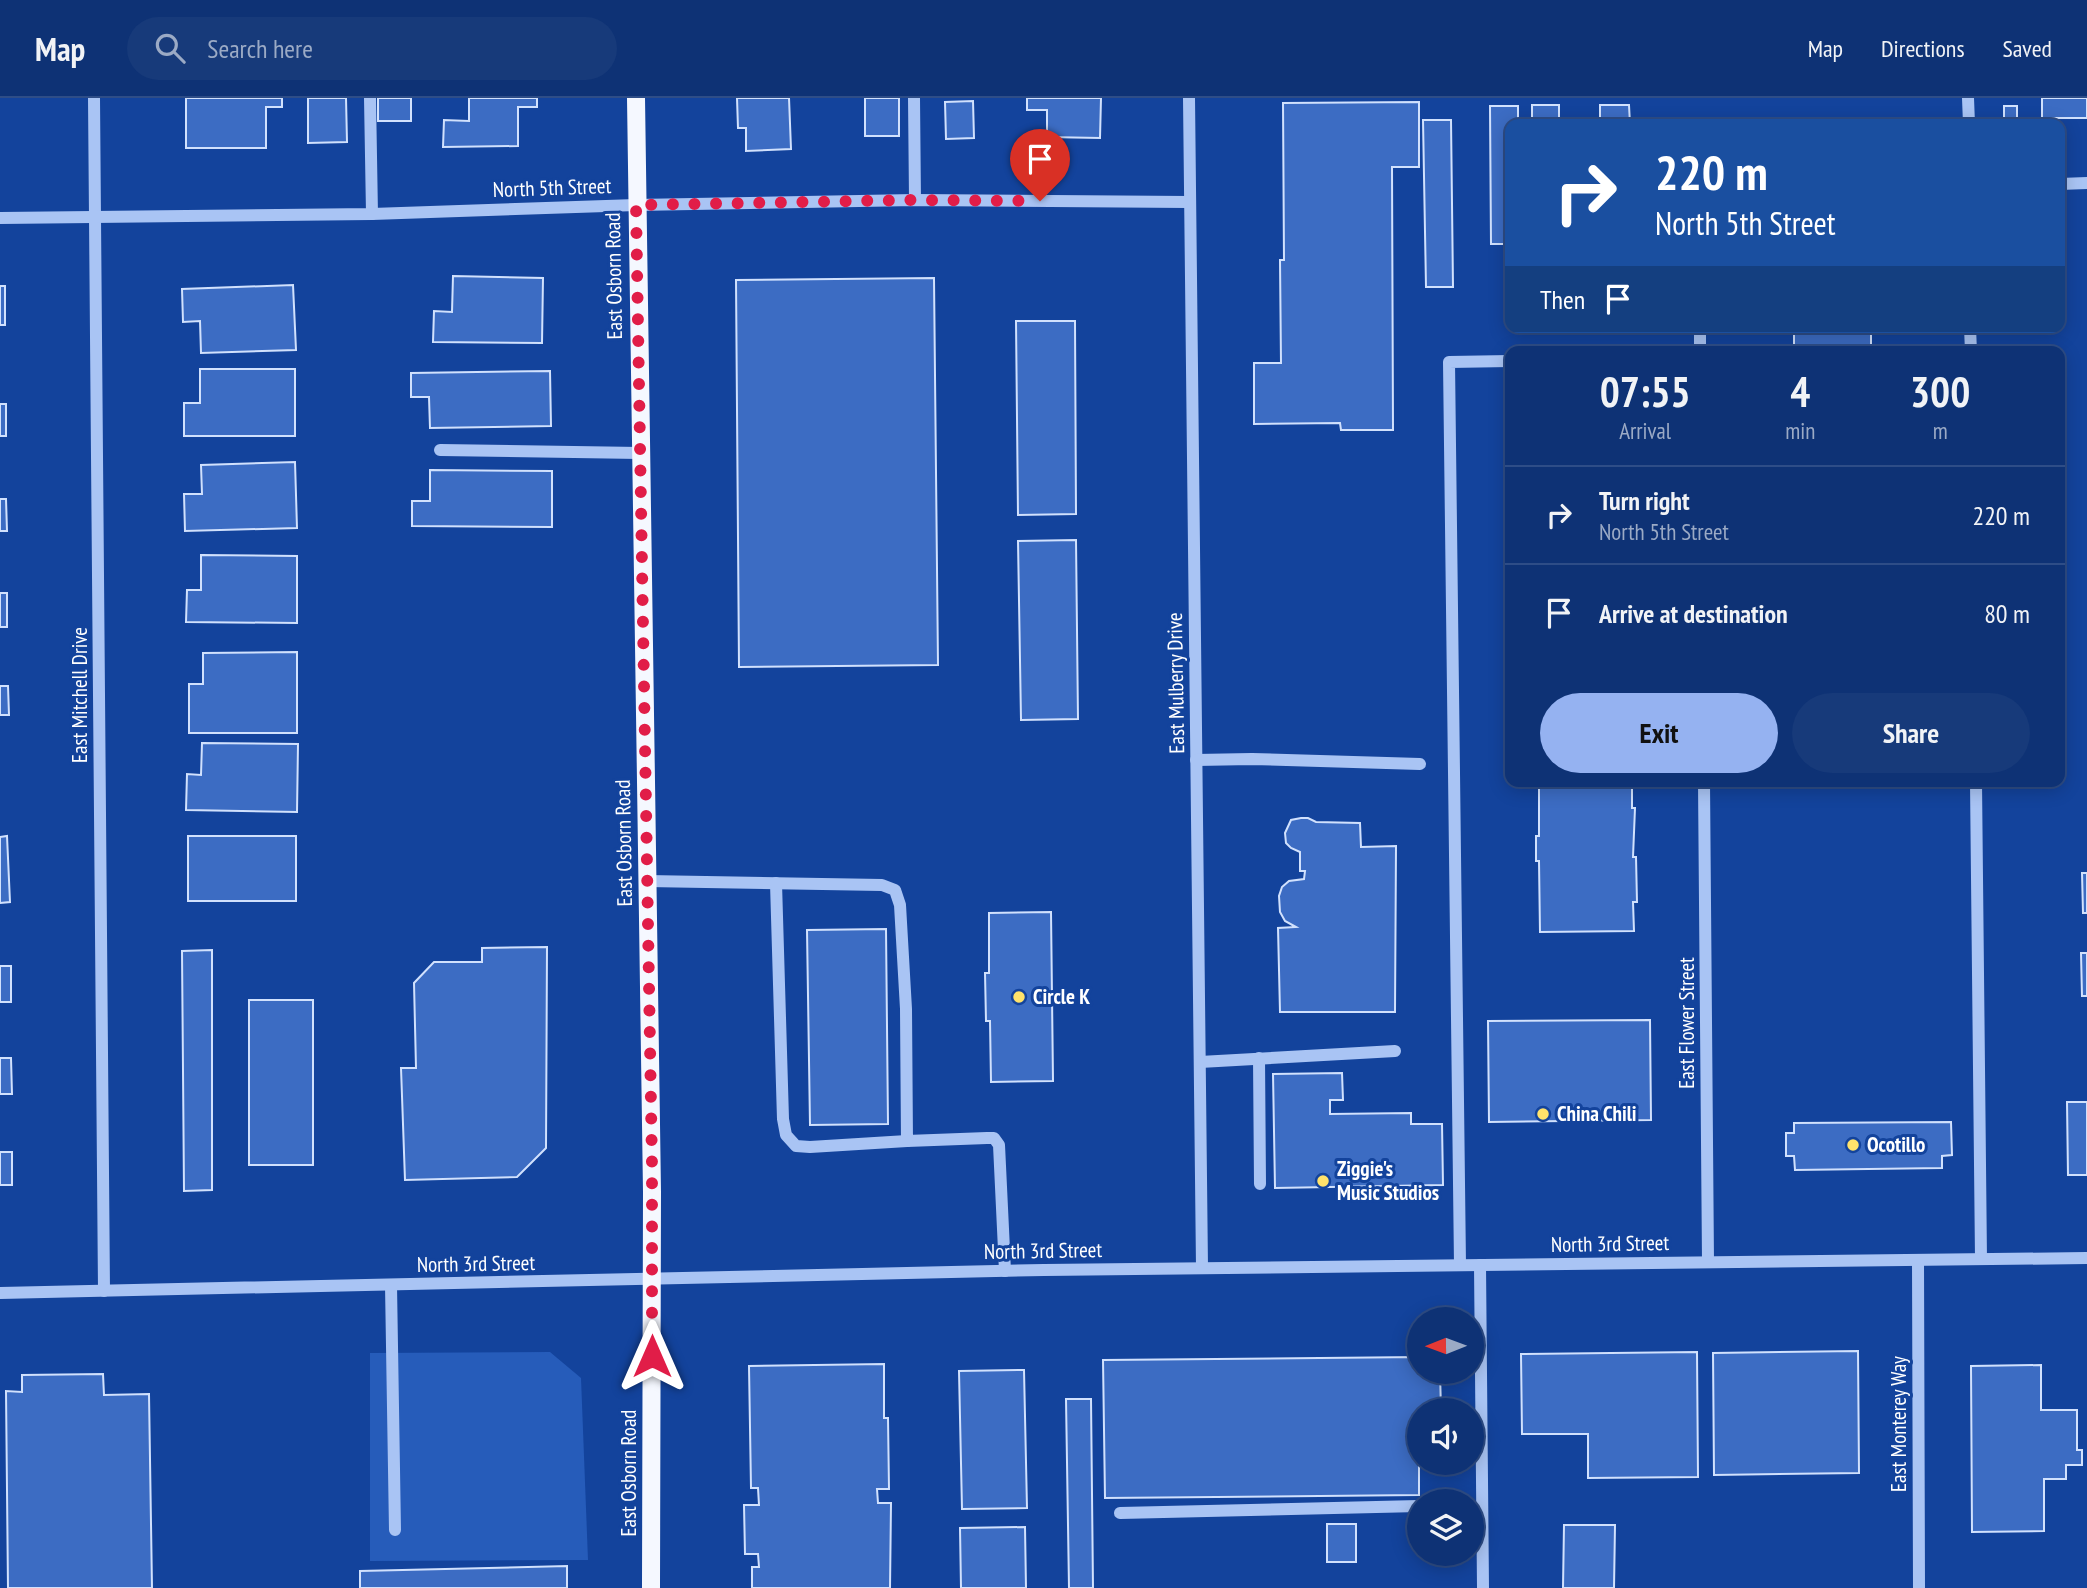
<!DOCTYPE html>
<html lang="en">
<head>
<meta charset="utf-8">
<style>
  :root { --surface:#0e3275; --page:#173a7a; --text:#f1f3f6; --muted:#9baac5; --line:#2e4d87; --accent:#95b2f1 }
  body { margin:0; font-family:"PT Sans Narrow",sans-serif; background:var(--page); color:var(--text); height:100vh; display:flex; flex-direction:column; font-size:26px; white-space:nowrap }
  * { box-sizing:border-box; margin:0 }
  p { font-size:23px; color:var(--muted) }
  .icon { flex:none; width:38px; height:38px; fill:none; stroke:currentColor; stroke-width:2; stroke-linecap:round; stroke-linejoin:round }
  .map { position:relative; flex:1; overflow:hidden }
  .drawer { position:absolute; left:1505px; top:248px; width:560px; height:441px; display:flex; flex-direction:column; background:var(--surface); border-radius:14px; box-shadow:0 4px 18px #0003,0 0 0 2px var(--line) }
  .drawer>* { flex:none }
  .guide { position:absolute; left:1505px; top:21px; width:560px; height:214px; border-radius:14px; box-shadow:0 4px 18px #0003,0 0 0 2px var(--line); background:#1a4fa0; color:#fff; overflow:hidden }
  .needle { width:46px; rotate:269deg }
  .fabs { position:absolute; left:1407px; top:1209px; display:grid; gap:14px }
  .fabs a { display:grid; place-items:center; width:77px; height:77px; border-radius:50%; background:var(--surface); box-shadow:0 4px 18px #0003,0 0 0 2px var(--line); font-size:35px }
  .pin { position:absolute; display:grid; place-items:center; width:60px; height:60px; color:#fff; margin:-72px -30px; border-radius:50% 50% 50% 0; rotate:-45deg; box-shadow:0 0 7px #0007 }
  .pin .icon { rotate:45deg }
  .me { position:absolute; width:77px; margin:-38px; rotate:0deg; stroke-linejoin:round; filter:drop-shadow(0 0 5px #0008) }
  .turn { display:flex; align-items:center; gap:24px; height:147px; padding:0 35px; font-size:32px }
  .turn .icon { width:91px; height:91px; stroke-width:2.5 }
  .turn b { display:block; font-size:49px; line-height:60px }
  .then { display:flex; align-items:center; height:66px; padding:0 35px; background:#0003; gap:14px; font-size:26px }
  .eta { display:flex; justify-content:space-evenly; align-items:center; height:119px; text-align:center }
  .eta b { font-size:42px; font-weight:700; line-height:49px }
  .action { display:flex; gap:14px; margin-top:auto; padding:14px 35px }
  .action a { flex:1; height:80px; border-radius:42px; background:var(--accent); color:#111; font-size:28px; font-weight:700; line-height:80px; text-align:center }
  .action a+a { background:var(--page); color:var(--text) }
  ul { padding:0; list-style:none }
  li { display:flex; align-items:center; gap:21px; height:98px; padding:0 35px; border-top:2px solid var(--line) }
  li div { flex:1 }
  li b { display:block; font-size:26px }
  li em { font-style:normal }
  header { display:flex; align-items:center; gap:42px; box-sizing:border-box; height:98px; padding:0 35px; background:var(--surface); border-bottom:2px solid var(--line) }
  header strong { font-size:33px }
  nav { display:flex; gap:38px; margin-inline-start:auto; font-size:24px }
  .search { width:490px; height:63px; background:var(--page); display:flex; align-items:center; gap:18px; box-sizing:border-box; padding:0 24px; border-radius:38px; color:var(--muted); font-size:26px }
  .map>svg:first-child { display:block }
</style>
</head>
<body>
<header>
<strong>Map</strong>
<div class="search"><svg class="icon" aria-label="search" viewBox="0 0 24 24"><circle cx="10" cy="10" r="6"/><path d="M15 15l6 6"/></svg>Search here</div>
<nav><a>Map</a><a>Directions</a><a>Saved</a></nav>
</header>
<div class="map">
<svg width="2087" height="1490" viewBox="0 0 2087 1490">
  <rect width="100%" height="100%" fill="#13439c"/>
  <path fill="#265cba" d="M550,1254L581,1280L588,1462L370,1463V1255Z"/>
  <g fill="#3c6cc3" stroke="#d1e1fd" stroke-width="2">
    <path d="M186,0H282V9H266V50H186Z"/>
    <path d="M308,0H346L347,44L308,45Z"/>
    <rect x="378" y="0" width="33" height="23"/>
    <path d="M469,0H537V9H518V48L443,49L444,22L469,23Z"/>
    <path d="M737,0H789L791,51L746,53V30H738Z"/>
    <rect x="865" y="0" width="34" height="38"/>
    <path d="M1027,0H1101L1100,40L1047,39V12H1027Z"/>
    <rect x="2042" y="0" width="45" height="20"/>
    <path d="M973,3L974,40L946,41L945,4Z"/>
    <path d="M1419,4V69H1392L1393,332H1341L1340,325L1254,326V265H1281L1280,162H1284L1283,5Z"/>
    <rect x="1532" y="7" width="27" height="19"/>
    <path d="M1600,7H1629L1630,26H1600Z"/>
    <path d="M1490,8H1518V26H1510V146H1491Z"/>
    <rect x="2004" y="8" width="13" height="16"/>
    <path d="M1423,22H1451L1453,189H1426Z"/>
    <path d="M453,178L543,180L542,245L433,244L434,213L452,214Z"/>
    <path d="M934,180L938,567L739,569L736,182Z"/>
    <path d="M293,187L296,252L201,255L200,223L183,224L182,191Z"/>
    <rect x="0" y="188" width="5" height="39"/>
    <path d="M1016,223H1075L1076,416L1018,417Z"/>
    <rect x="1794" y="229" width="77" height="25"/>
    <path d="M200,271H295V338H184V305H200Z"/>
    <path d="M550,273L551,328L430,330L429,299H411V275Z"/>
    <rect x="0" y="306" width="6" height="32"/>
    <path d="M295,364L297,430L185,433L184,396H202L201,367Z"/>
    <path d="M430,372L552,373V429L412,428V403H430Z"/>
    <path d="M0,401H6L7,433H0Z"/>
    <path d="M1076,442L1078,621L1021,622L1018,443Z"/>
    <path d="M201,457L297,458V525L186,524L187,492H201Z"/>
    <rect x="0" y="495" width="7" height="34"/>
    <path d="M297,554V635H189V586H203V555Z"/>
    <path d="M0,588H8L9,617H0Z"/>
    <path d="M202,645L298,646L297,714L186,712L187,676L201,677Z"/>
    <path d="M1632,687V710H1635L1633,759H1636L1637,804H1633L1634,833L1540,834L1539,763H1536V738H1539V689Z"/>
    <path d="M1301,720H1308L1316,724L1360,725L1361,749L1396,748L1395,914H1280L1278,830L1296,829L1285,823L1280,814L1279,798L1282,789L1289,783L1304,781L1305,773H1300V754L1291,750L1286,745L1285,735L1291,722Z"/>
    <path d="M7,738L10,804L0,805V739Z"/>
    <rect x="188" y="738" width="108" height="65"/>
    <path d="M2082,775H2087V815H2083Z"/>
    <path d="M1051,814L1053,983L991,984L990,923H986L985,875H989V815Z"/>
    <path d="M886,831L888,1026L810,1027L807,832Z"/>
    <path d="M547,849L546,1050L517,1079L405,1082L401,970H416L414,885L434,864H482V850Z"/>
    <path d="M212,852V1092L184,1093L182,853Z"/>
    <path d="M2081,855H2087V898H2082Z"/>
    <rect x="0" y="868" width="11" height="36"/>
    <rect x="249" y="902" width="64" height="165"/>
    <path d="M1650,922L1651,1022L1489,1024L1488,923Z"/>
    <path d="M0,960H11L12,996H0Z"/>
    <path d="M1342,975L1343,1002H1330V1016L1411,1015V1026H1442L1443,1087L1275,1090L1273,976Z"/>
    <path d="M2067,1004H2087V1077H2068Z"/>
    <path d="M1951,1024L1952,1057L1942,1058V1070L1795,1072L1794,1058H1786V1035H1794V1025Z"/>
    <rect x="0" y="1054" width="12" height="33"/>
    <path d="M1858,1253L1859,1375L1714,1377L1713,1255Z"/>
    <path d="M1697,1254L1698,1379L1588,1380V1336H1522L1521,1256Z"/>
    <path d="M1419,1259V1274H1440L1441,1312H1419V1397L1105,1400L1103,1262Z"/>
    <path d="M884,1266V1320H888L889,1391H877L878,1405H891L890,1490H752V1469H759L758,1456H745L744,1407H759L758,1390H751L749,1268Z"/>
    <path d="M2041,1267V1312H2077V1352H2082V1367H2066V1381H2044V1433L1972,1434L1971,1268Z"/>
    <path d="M1024,1272L1027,1410L962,1411L959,1273Z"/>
    <path d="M103,1276L104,1297L149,1296L152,1490H8L6,1293L22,1294V1277Z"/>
    <path d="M1066,1301H1091L1093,1490H1069Z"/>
    <rect x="1327" y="1426" width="29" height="38"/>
    <path d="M1564,1427H1615L1614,1490H1563Z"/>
    <path d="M1025,1429L1026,1490H961L960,1430Z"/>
    <path d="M567,1468V1490H360V1473Z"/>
  </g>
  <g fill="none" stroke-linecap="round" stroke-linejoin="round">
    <g stroke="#a9c4f4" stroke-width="12">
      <path d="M94,0L104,1193"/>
      <path d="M370,0L372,116"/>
      <path d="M914,0L915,102"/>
      <path d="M1189,0L1202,1170"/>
      <path d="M1968,0L1969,26"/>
      <path d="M2060,86L2087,85"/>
      <path d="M0,120L372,116L636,107L915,102L1189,104"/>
      <path d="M1700,229V254"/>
      <path d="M1970,229L1971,254"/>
      <path d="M440,352L640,355"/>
      <path d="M1196,662L1252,661L1420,666"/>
      <path d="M1704,684L1708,1164"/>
      <path d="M1976,684L1981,1161"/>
      <path d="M647,783L882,787L895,792L900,807L906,911L907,1043L987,1040H994L999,1047L1005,1173"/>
      <path d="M776,785L783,1021L786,1037L796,1048L810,1049L907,1043"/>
      <path d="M1259,960L1260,1086"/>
      <path d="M1200,964L1395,953"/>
      <path d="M1918,1162L1919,1490"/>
      <path d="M1460,1167L1449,264L1510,263"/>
      <path d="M1480,1167L1483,1490"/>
      <path d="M391,1187L395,1432"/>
      <path d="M0,1195L1044,1172L2087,1160"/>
      <path d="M1120,1415L1419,1408"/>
    </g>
    <path stroke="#f5f8ff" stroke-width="18" d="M636,0L652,1094L651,1490"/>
  </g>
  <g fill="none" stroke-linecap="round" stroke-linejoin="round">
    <path stroke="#e11d48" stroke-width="12" stroke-dasharray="0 21.6" d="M652,1258V1067L636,107L915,102L1040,103"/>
  </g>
  <g fill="#ffe26b" stroke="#13439c" stroke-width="2.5">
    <circle cx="1019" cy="899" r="7"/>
    <circle cx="1543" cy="1016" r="7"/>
    <circle cx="1853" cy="1047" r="7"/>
    <circle cx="1323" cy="1083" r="7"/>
  </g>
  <g text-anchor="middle" stroke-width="6" stroke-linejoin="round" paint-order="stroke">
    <g font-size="21" fill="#fff" stroke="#13439c">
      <text transform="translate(552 90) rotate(-2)" y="7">North 5th Street</text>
      <text transform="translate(614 178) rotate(-91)" y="7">East Osborn Road</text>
      <text transform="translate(1176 585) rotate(-91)" y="7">East Mulberry Drive</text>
      <text transform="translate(80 597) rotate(-90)" y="7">East Mitchell Drive</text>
      <text transform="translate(624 745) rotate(-91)" y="7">East Osborn Road</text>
      <text transform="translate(1687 925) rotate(-90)" y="7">East Flower Street</text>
      <text transform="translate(1610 1146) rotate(-1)" y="7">North 3rd Street</text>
      <text transform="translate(1043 1153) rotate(-1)" y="7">North 3rd Street</text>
      <text transform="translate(476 1166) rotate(-1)" y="7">North 3rd Street</text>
      <text transform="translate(1899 1326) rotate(-90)" y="7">East Monterey Way</text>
      <text transform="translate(629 1375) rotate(-90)" y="7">East Osborn Road</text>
    </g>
    <g font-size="21" font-weight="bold" fill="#fff" stroke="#13439c" text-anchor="start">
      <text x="1033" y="906">Circle K</text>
      <text x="1557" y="1023">China Chili</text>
      <text x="1867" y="1054">Ocotillo</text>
      <text x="1337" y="1078">Ziggie's<tspan x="1337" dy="24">Music Studios</tspan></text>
    </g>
  </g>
</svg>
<div class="fabs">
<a><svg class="needle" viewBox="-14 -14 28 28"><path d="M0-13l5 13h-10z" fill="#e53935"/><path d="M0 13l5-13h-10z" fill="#9baac5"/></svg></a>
<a><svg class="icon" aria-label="sound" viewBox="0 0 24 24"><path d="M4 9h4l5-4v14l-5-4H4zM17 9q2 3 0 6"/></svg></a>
<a><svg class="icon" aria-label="layers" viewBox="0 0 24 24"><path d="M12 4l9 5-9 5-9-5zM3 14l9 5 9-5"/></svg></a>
</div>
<div class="pin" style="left:1040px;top:103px;background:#d93025"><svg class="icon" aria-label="arrive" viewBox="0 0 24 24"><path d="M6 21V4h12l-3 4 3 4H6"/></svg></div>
<svg class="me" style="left:652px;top:1258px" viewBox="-20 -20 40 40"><path d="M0-17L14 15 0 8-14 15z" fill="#e11d48" stroke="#fff" stroke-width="4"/></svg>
<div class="guide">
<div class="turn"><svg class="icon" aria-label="right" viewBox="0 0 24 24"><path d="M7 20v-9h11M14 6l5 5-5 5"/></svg><div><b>220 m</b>North 5th Street</div></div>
<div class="then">Then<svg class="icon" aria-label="arrive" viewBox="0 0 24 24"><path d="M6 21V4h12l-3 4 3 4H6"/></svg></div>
</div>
<section class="drawer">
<div class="eta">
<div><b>07:55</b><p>Arrival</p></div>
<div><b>4</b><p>min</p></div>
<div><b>300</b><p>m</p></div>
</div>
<ul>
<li><svg class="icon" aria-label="right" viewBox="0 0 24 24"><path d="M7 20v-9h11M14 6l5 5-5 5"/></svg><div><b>Turn right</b><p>North 5th Street</p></div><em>220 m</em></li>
<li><svg class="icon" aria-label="arrive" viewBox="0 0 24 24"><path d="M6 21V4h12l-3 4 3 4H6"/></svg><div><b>Arrive at destination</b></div><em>80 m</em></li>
</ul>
<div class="action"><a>Exit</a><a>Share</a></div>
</section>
</div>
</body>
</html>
